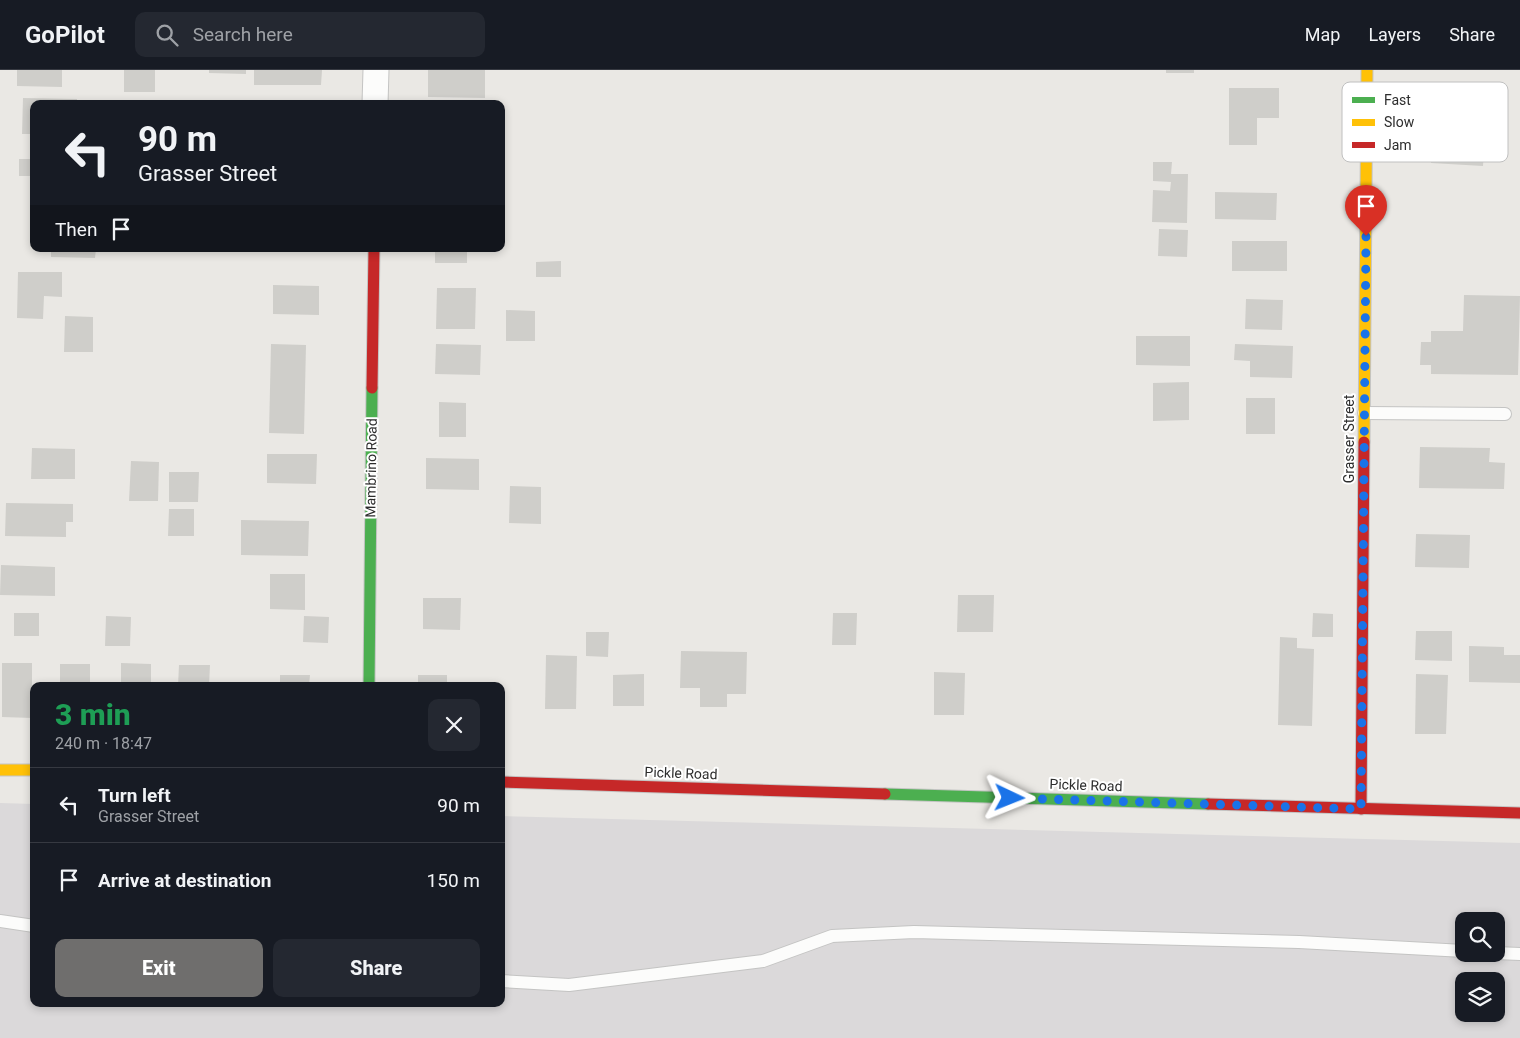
<!DOCTYPE html>
<html lang="en">
<head>
<meta charset="utf-8">
<style>
  :root { --surface:#171b24; --page:#242831; --text:#f1f3f6; --muted:#9ea1a6; --line:#363941; --accent:#6f6e6d }
  body { margin:0; font-family:Roboto,sans-serif; background:var(--page); color:var(--text); height:100vh; display:flex; flex-direction:column; font-size:19px; white-space:nowrap }
  * { box-sizing:border-box; margin:0 }
  p { font-size:16px; color:var(--muted) }
  .icon { flex:none; width:28px; height:28px; fill:none; stroke:currentColor; stroke-width:2; stroke-linecap:round; stroke-linejoin:round }
  .map { position:relative; flex:1; overflow:hidden }
  .panel { position:absolute; left:30px; top:612px; width:475px; height:325px; display:flex; flex-direction:column; background:var(--surface); border-radius:10px; box-shadow:0 2px 8px #0003 }
  .panel>* { flex:none }
  .hud { position:absolute; left:30px; top:30px; width:475px; height:152px; border-radius:10px; box-shadow:0 2px 8px #0003; background:#171b24; color:var(--text); overflow:hidden }
  .controls { position:absolute; left:1455px; top:842px; display:grid; gap:10px }
  .controls a { display:grid; place-items:center; width:50px; height:50px; border-radius:10px; background:var(--surface); box-shadow:0 2px 8px #0003; font-size:25px }
  .pin { position:absolute; display:grid; place-items:center; width:42px; height:42px; color:#fff; margin:-51px -21px; border-radius:50% 50% 50% 0; rotate:-45deg; box-shadow:0 0 5px #0007 }
  .pin .icon { rotate:45deg }
  .me { position:absolute; width:55px; margin:-28px; rotate:92deg; stroke-linejoin:round; filter:drop-shadow(0 0 4px #0008) }
  .turn { display:flex; align-items:center; gap:18px; height:105px; padding:0 25px; font-size:22px }
  .turn .icon { width:65px; height:65px; stroke-width:2.5 }
  .turn b { display:block; font-size:35px; line-height:42px }
  .then { display:flex; align-items:center; height:48px; padding:0 25px; background:#0003; gap:10px; font-size:19px }
  .round { display:grid; place-items:center; flex:none; width:52px; height:52px; border-radius:10px; background:var(--page) }
  .overview { display:flex; align-items:center; justify-content:space-between; height:85px; padding:0 25px }
  h1 { font-size:30px; font-weight:800; line-height:38px; color:#1e9e55 }
  .button { display:flex; gap:10px; margin-top:auto; padding:10px 25px }
  .button a { flex:1; height:58px; border-radius:10px; background:var(--accent); color:#fff; font-size:20px; font-weight:800; line-height:58px; text-align:center }
  .button a+a { background:var(--page); color:var(--text) }
  ul { padding:0; list-style:none }
  li { display:flex; align-items:center; gap:15px; height:75px; padding:0 25px; border-top:1px solid var(--line) }
  li div { flex:1 }
  li b { display:block; font-size:19px }
  li em { font-style:normal }
  header { display:flex; align-items:center; gap:30px; box-sizing:border-box; height:70px; padding:0 25px; background:var(--surface); border-bottom:1px solid var(--line) }
  header strong { font-size:24px }
  nav { display:flex; gap:28px; margin-inline-start:auto; font-size:18px }
  .search { width:350px; height:45px; background:var(--page); display:flex; align-items:center; gap:12px; box-sizing:border-box; padding:0 18px; border-radius:10px; color:var(--muted); font-size:19px }
  .map>svg:first-child { display:block }
</style>
</head>
<body>
<header>
<strong>GoPilot</strong>
<div class="search"><svg class="icon" aria-label="search" viewBox="0 0 24 24"><circle cx="10" cy="10" r="6"/><path d="M15 15l6 6"/></svg>Search here</div>
<nav><a>Map</a><a>Layers</a><a>Share</a></nav>
</header>
<div class="map">
<svg width="1520" height="968" viewBox="0 0 1520 968">
  <rect width="100%" height="100%" fill="#eae8e4"/>
  <path fill="#dbd9da" fill-rule="evenodd" d="M0,733L34,734V934H501V746L1520,773V968H0ZM1464,851H1496V884H1464ZM1464,911H1496V944H1464Z"/>
  <g fill="#cfceca">
    <path d="M17,0H62V17L17,16Z"/>
    <rect x="124" y="0" width="31" height="22"/>
    <path d="M209,0H246V4L209,3Z"/>
    <path d="M254,0H322L321,15H254Z"/>
    <path d="M428,0H485V28L428,27Z"/>
    <rect x="1166" y="0" width="28" height="3"/>
    <path d="M1229,18H1279V48H1257V75H1229Z"/>
    <path d="M23,28L77,29V34H34V64H22Z"/>
    <path d="M1432,64L1485,66L1483,96L1431,93Z"/>
    <path d="M19,89H34V136H31V106H19Z"/>
    <path d="M1153,92H1172L1171,104H1188L1187,153L1152,152L1153,120L1170,121L1171,112L1153,111Z"/>
    <path d="M1215,122L1277,123L1276,150L1215,149Z"/>
    <path d="M1159,159L1188,160L1187,187L1158,186Z"/>
    <rect x="1232" y="171" width="55" height="30"/>
    <path d="M51,179H96L95,188L51,187Z"/>
    <rect x="435" y="179" width="32" height="14"/>
    <path d="M561,191V207H536V192Z"/>
    <path d="M18,202H62V227L44,226L43,249L17,248Z"/>
    <path d="M273,215L319,216V245L273,244Z"/>
    <path d="M437,218H476L475,259H436Z"/>
    <path d="M1464,225L1520,226L1518,305L1431,304V295H1420L1421,272H1431V261H1463Z"/>
    <path d="M1246,229L1283,230L1282,260L1245,259Z"/>
    <path d="M506,240L535,241V271H506Z"/>
    <path d="M65,246L93,247V282H64Z"/>
    <path d="M1136,266H1190V296L1136,295Z"/>
    <path d="M271,274L306,275L304,364L269,363Z"/>
    <path d="M436,274L481,275L480,305L435,304Z"/>
    <path d="M1235,274L1293,276L1292,308L1250,307V291L1234,290Z"/>
    <path d="M1189,312V350L1153,351V313Z"/>
    <rect x="1246" y="328" width="29" height="36"/>
    <path d="M439,332L466,333V367H439Z"/>
    <path d="M1420,377L1490,378L1489,392L1505,393L1504,419L1419,418Z"/>
    <path d="M32,378L75,379V409H31Z"/>
    <path d="M267,384H317L316,414L267,413Z"/>
    <path d="M426,388L479,389V420L426,419Z"/>
    <path d="M131,391L159,392L158,431H129Z"/>
    <path d="M169,402H199L198,432H169Z"/>
    <path d="M510,416L541,417V454L509,453Z"/>
    <path d="M6,433L73,434V452H66V467L5,466Z"/>
    <path d="M169,439H194V466H168Z"/>
    <path d="M241,450L309,451L308,486L241,485Z"/>
    <path d="M1416,464L1470,465L1469,498L1415,497Z"/>
    <path d="M1,495L55,497V526L0,525Z"/>
    <path d="M270,504H305V540L270,539Z"/>
    <path d="M958,525H994L993,562H957Z"/>
    <path d="M423,528H461L460,560L423,559Z"/>
    <rect x="14" y="543" width="25" height="23"/>
    <path d="M833,543H857L856,575H832Z"/>
    <path d="M1313,543L1333,544V567H1312Z"/>
    <path d="M106,546L131,547L130,576H105Z"/>
    <path d="M304,546L329,547L328,573L303,572Z"/>
    <path d="M1416,561H1452V591L1415,590Z"/>
    <path d="M586,562H609L608,587L586,586Z"/>
    <path d="M1280,567L1297,568V578L1314,579L1312,656L1278,655Z"/>
    <path d="M1469,576L1504,577V585H1520V613L1469,612Z"/>
    <path d="M681,581L747,582L746,624H727V637H700V618H680Z"/>
    <path d="M546,585L577,586L576,639H545Z"/>
    <path d="M2,593H32V648L2,647Z"/>
    <path d="M121,593L151,594V616H121Z"/>
    <rect x="60" y="594" width="30" height="22"/>
    <path d="M179,595H210L209,616H178Z"/>
    <path d="M934,602L965,603L964,645H934Z"/>
    <path d="M644,604V636H613V605Z"/>
    <path d="M1416,604L1448,605L1446,664H1415Z"/>
    <path d="M280,605H310L309,616H280Z"/>
    <rect x="418" y="605" width="29" height="11"/>
  </g>
  <g fill="none" stroke-linecap="round" stroke-linejoin="round">
    <g stroke="#c4c4c3" stroke-width="14">
      <g id="lane">
        <path d="M1364,343L1505,344"/>
        <path d="M0,851L34,856"/>
        <path d="M1496,883L1520,884"/>
        <path d="M501,911L569,915L763,891L832,866L914,862L1299,872L1464,881"/>
      </g>
    </g>
    <g stroke="#c4c4c3" stroke-width="27">
      <path id="street" d="M375,34L376,0"/>
    </g>
    <g stroke="#c4c4c3" stroke-width="13">
      <g id="fast">
        <path d="M369,616L372,318"/>
        <path d="M885,724L1208,734"/>
      </g>
    </g>
    <g stroke="#c4c4c3" stroke-width="13">
      <g id="slow">
        <path d="M1364,372L1367,0"/>
        <path d="M0,700H34"/>
      </g>
    </g>
    <g stroke="#c4c4c3" stroke-width="13">
      <g id="jam">
        <path d="M372,318L374,179"/>
        <path d="M501,712L885,724"/>
        <path d="M1208,734L1520,743"/>
        <path d="M1361,739L1364,372"/>
      </g>
    </g>
    <use href="#lane" stroke="#fcfcfb" stroke-width="12"/>
    <use href="#street" stroke="#fcfcfb" stroke-width="25"/>
    <use href="#fast" stroke="#4caf50" stroke-width="11"/>
    <use href="#slow" stroke="#ffc107" stroke-width="11"/>
    <use href="#jam" stroke="#c62828" stroke-width="11"/>
  </g>
  <g fill="none" stroke-linecap="round" stroke-linejoin="round">
    <path stroke="#1a73e8" stroke-width="9" stroke-dasharray="0 16.2" d="M1010,728L1361,739L1366,166"/>
  </g>
  <g text-anchor="middle" stroke-width="4" stroke-linejoin="round" paint-order="stroke">
    <g font-size="14" fill="#2d2d2d" stroke="#fff">
      <text transform="translate(1349 369) rotate(-90)" y="5">Grasser Street</text>
      <text transform="translate(371 398) rotate(-89)" y="5">Mambrino Road</text>
      <text transform="translate(681 703) rotate(2)" y="5">Pickle Road</text>
      <text transform="translate(1086 715) rotate(2)" y="5">Pickle Road</text>
    </g>
  </g>
  <rect x="1342" y="12" width="166" height="80" rx="8" fill="#fff" stroke="#c0c0c0" stroke-width="1"/>
  <rect x="1352" y="27" width="23" height="6" fill="#4caf50"/>
  <rect x="1352" y="49" width="23" height="7" fill="#ffc107"/>
  <rect x="1352" y="72" width="23" height="6" fill="#c62828"/>
  <g font-size="14" fill="#2d2d2d">
    <text x="1384" y="35">Fast</text>
    <text x="1384" y="57">Slow</text>
    <text x="1384" y="80">Jam</text>
  </g>
</svg>
<div class="controls">
<a><svg class="icon" aria-label="search" viewBox="0 0 24 24"><circle cx="10" cy="10" r="6"/><path d="M15 15l6 6"/></svg></a>
<a><svg class="icon" aria-label="layers" viewBox="0 0 24 24"><path d="M12 4l9 5-9 5-9-5zM3 14l9 5 9-5"/></svg></a>
</div>
<div class="pin" style="left:1366px;top:166px;background:#d93025"><svg class="icon" aria-label="arrive" viewBox="0 0 24 24"><path d="M6 21V4h12l-3 4 3 4H6"/></svg></div>
<svg class="me" style="left:1010px;top:728px" viewBox="-20 -20 40 40"><path d="M0-17L14 15 0 8-14 15z" fill="#1a73e8" stroke="#fff" stroke-width="4"/></svg>
<div class="hud">
<div class="turn"><svg class="icon" aria-label="left" viewBox="0 0 24 24"><path d="M17 20v-9H6M10 6l-5 5 5 5"/></svg><div><b>90 m</b>Grasser Street</div></div>
<div class="then">Then<svg class="icon" aria-label="arrive" viewBox="0 0 24 24"><path d="M6 21V4h12l-3 4 3 4H6"/></svg></div>
</div>
<section class="panel">
<div class="overview"><div><h1>3 min</h1><p>240 m · 18:47</p></div><a class="round"><svg class="icon" aria-label="close" viewBox="0 0 24 24"><path d="M6 6l12 12M18 6L6 18"/></svg></a></div>
<ul>
<li><svg class="icon" aria-label="left" viewBox="0 0 24 24"><path d="M17 20v-9H6M10 6l-5 5 5 5"/></svg><div><b>Turn left</b><p>Grasser Street</p></div><em>90 m</em></li>
<li><svg class="icon" aria-label="arrive" viewBox="0 0 24 24"><path d="M6 21V4h12l-3 4 3 4H6"/></svg><div><b>Arrive at destination</b></div><em>150 m</em></li>
</ul>
<div class="button"><a>Exit</a><a>Share</a></div>
</section>
</div>
</body>
</html>
